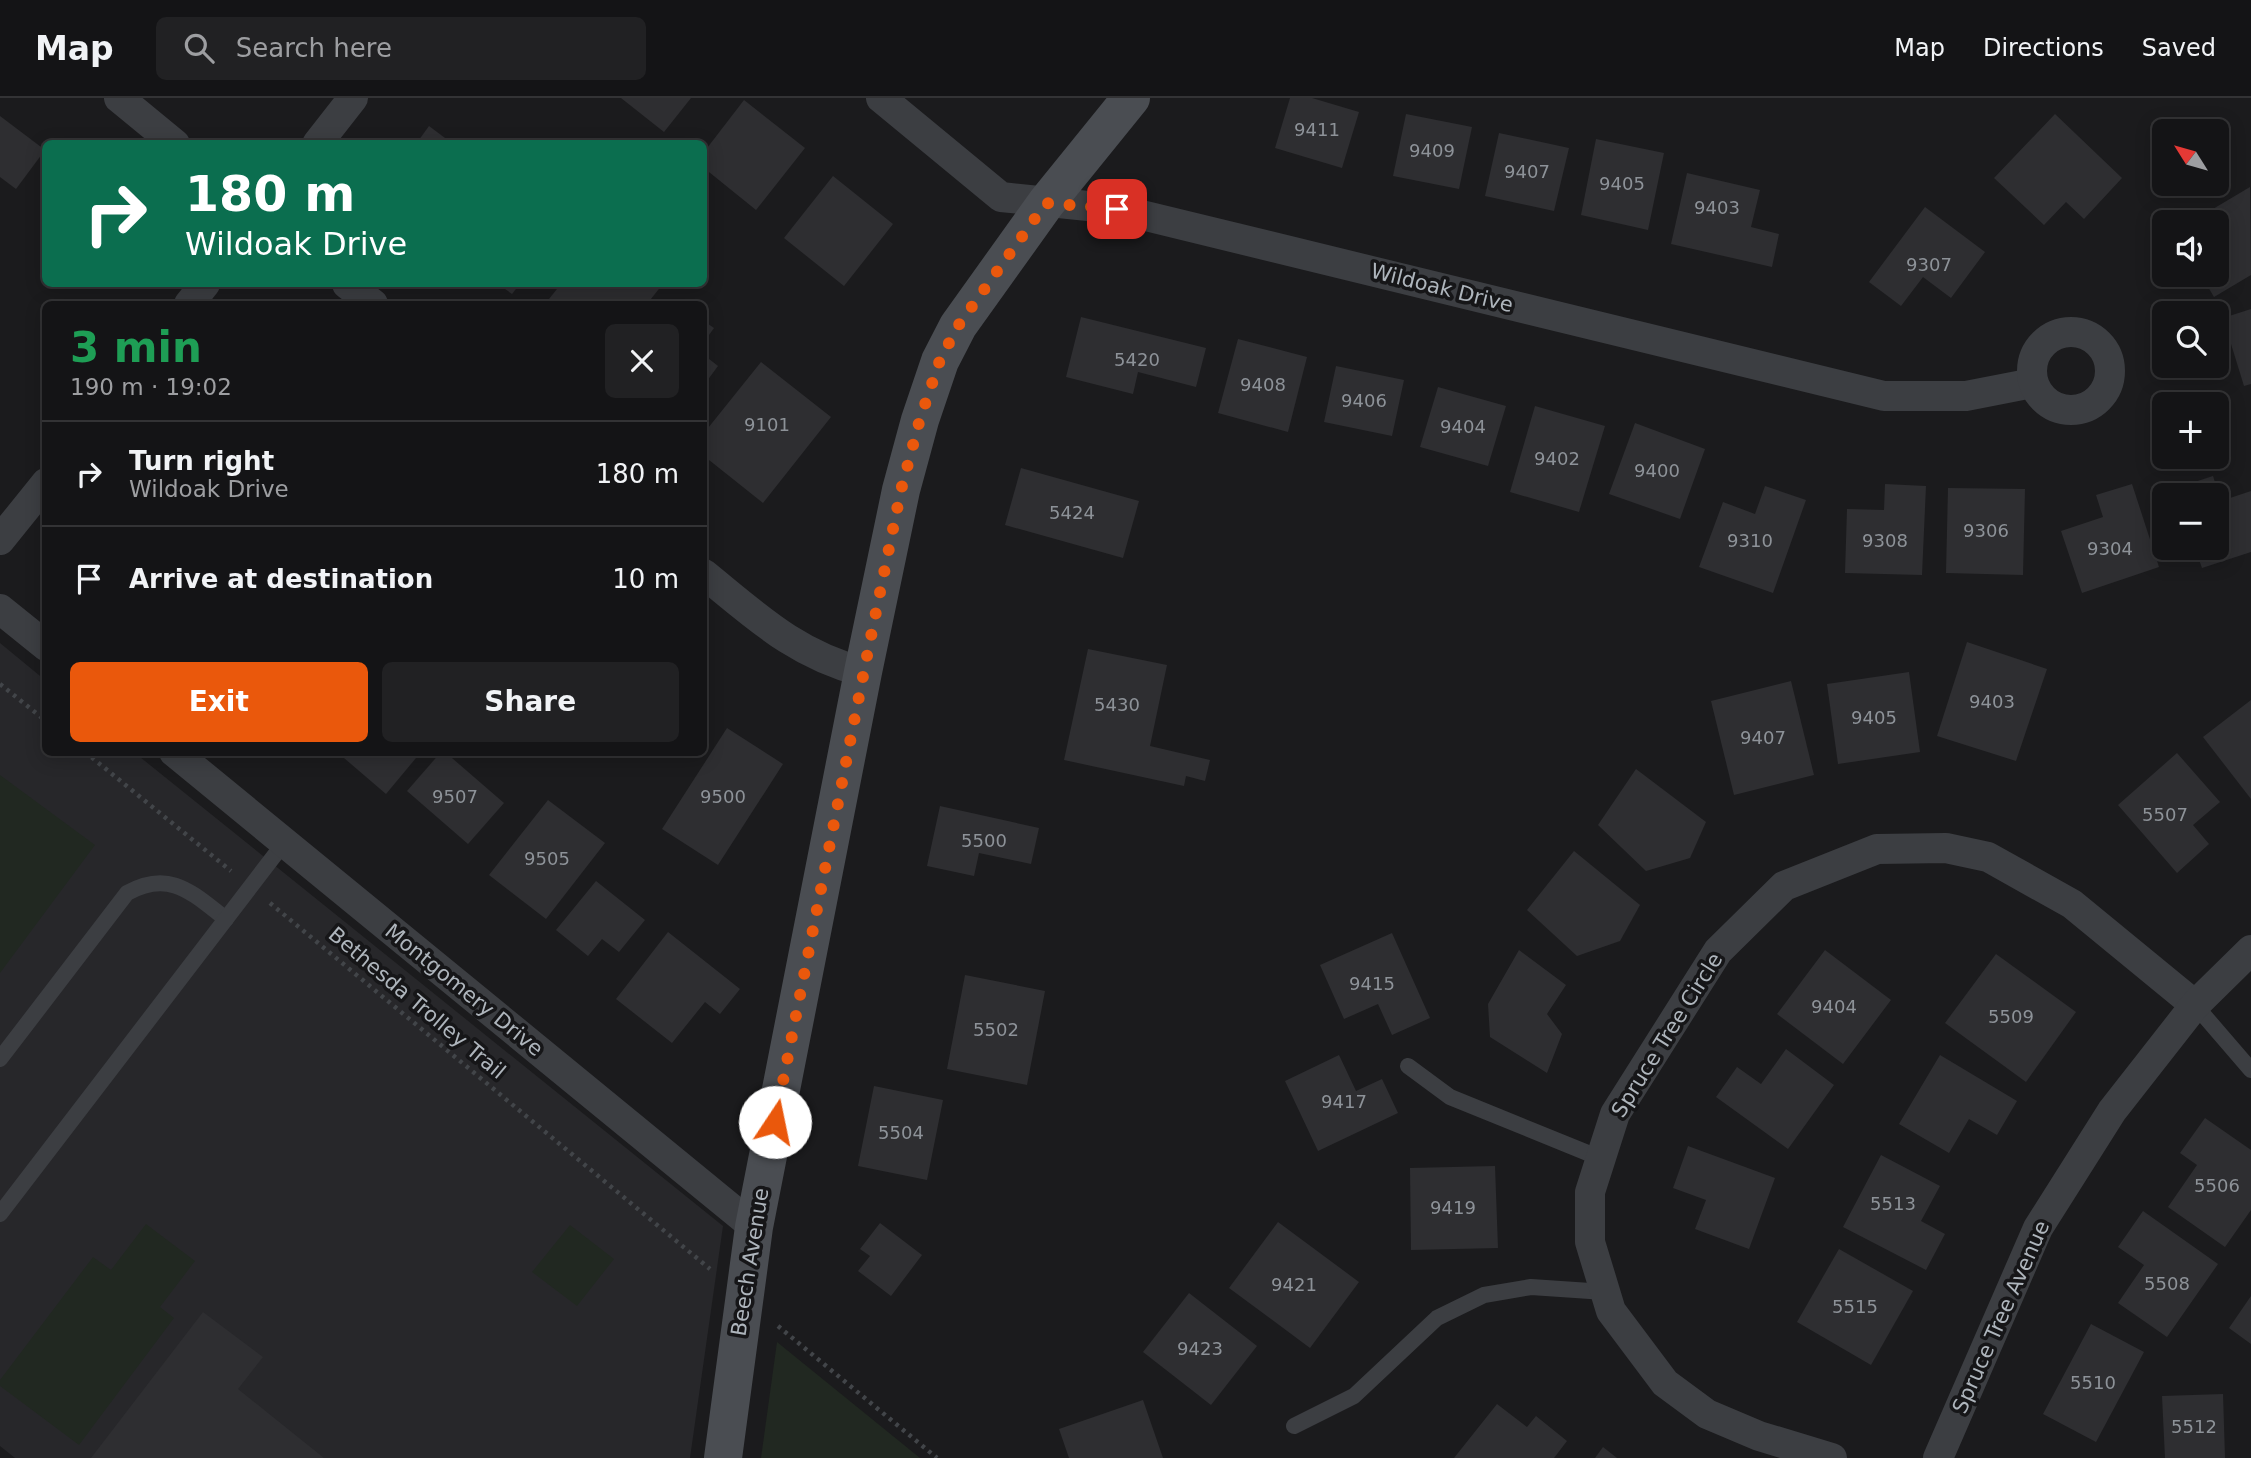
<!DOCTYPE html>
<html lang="en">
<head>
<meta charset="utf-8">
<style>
  :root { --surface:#141416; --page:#212123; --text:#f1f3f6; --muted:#9d9ea1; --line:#333335; --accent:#ea580c }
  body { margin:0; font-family:"DejaVu Sans",sans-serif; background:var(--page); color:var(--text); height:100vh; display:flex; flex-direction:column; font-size:26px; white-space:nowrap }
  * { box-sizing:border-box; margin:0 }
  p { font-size:23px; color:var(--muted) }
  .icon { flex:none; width:38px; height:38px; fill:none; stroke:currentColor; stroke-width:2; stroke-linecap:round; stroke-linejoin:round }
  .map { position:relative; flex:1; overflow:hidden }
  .drawer { position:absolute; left:42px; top:203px; width:665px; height:455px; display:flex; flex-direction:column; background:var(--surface); border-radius:10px; box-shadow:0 4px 18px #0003,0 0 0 2px var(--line) }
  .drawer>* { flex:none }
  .banner { position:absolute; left:42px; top:42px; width:665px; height:147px; border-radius:10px; box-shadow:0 4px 18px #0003,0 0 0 2px var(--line); background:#0b6e4f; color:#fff; overflow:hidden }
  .needle { width:46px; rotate:307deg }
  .buttons { position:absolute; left:2152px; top:21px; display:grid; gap:14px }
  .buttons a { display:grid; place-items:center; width:77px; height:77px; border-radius:10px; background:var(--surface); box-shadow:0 4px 18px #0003,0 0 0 2px var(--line); font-size:35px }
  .pin { position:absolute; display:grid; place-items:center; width:60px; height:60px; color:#fff; margin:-30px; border-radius:14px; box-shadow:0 4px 10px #0006 }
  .me { position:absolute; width:77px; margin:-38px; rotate:11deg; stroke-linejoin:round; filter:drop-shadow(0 0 5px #0008) }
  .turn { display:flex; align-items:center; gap:24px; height:147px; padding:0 28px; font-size:32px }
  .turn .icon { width:91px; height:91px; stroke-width:2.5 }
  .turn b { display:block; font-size:49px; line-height:60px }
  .round { display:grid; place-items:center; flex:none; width:74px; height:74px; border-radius:10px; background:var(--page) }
  .head { display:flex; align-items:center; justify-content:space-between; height:119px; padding:0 28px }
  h1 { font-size:42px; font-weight:700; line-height:52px; color:#1e9e55 }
  .button { display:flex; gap:14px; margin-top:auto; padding:14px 28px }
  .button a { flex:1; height:80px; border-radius:10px; background:var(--accent); color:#fff; font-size:28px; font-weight:700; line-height:80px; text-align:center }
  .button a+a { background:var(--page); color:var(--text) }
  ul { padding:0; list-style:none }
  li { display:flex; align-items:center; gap:21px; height:105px; padding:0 28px; border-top:2px solid var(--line) }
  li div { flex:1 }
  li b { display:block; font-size:26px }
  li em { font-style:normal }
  header { display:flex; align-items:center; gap:42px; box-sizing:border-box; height:98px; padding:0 35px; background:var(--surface); border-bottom:2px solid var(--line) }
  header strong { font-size:33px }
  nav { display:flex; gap:38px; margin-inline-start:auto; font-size:24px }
  .search { width:490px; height:63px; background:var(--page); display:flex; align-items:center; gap:18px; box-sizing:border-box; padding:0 24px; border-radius:10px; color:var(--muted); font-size:26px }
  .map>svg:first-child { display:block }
</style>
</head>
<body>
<header>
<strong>Map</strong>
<div class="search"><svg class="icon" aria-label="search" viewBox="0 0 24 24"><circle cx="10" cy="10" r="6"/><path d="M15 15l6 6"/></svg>Search here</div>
<nav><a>Map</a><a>Directions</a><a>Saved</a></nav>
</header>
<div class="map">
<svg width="2251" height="1360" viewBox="0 0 2251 1360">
  <rect width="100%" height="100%" fill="#1b1b1d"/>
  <path fill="#27272a" d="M0,545L45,582L46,654L135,655L723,1128L690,1360H15L0,1348Z"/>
  <g fill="#212821">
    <path d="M0,677L95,747L0,875Z"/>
    <path d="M146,1126L195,1163L160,1209L174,1220L79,1347L0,1288V1282L93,1159L111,1172Z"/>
    <path d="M570,1127L614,1161L577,1208L532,1174Z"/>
    <path d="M777,1244L920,1360H761Z"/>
  </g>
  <g fill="#2e2e31">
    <path d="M621,0H691L664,34Z"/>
    <path d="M1290,0H1312L1359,14L1342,70L1275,50Z"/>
    <path d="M744,2L805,50L756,112L704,70V54Z"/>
    <path d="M1406,16L1472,29L1459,91L1393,78Z"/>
    <path d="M2055,16L2122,80L2084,121L2066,104L2044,127L1994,80Z"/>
    <path d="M0,18L45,52L16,91L0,79Z"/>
    <path d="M429,28L453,46H416Z"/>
    <path d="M1499,35L1569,50L1554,113L1485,98Z"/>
    <path d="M1596,41L1664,55L1648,132L1581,117Z"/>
    <path d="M1687,75L1760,92L1751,129L1779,136L1772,169L1671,146Z"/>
    <path d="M833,78L893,126L844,188L784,140Z"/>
    <path d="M2250,89L2251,177L2214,199L2201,177H2217V124H2191Z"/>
    <path d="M1925,109L1985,154L1951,200L1923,179L1901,208L1869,184Z"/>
    <path d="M498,186H520L512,196Z"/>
    <path d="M561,186H660L662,187L647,206H545Z"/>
    <path d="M2251,211V286L2244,288L2223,220Z"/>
    <path d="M1081,219L1206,250L1196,289L1138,274L1133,296L1066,279Z"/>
    <path d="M704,223L714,230L704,244Z"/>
    <path d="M1238,241L1307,259L1288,334L1218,315Z"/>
    <path d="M704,257L718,268L704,287Z"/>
    <path d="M761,264L831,319L763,405L704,358V335Z"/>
    <path d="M1336,268L1404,282L1392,338L1324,324Z"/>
    <path d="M1438,289L1506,308L1488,368L1420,349Z"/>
    <path d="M1535,308L1605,328L1579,414L1510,394Z"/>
    <path d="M1635,325L1705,351L1680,421L1609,396Z"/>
    <path d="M1021,370L1139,403L1123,460L1005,427Z"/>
    <path d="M2213,378L2221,403L2251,393V454L2202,470L2195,450H2217V397H2178L2176,390Z"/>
    <path d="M1885,386L1926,388L1922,477L1845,475L1847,411L1884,412Z"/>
    <path d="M2132,386L2159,469L2082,495L2061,433L2103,419L2096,397Z"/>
    <path d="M1765,388L1806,402L1773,495L1699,469L1723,404L1755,416Z"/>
    <path d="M1948,390L2025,391L2023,477L1946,475Z"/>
    <path d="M1967,544L2047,571L2016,663L1937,638Z"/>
    <path d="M1088,551L1167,567L1150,648L1210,662L1205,683L1186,678L1184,688L1064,662Z"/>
    <path d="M1909,574L1920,654L1838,666L1827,586Z"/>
    <path d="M1791,583L1814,677L1734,697L1711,603Z"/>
    <path d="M2251,602V701L2203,639Z"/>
    <path d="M727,630L783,666L718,767L662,731Z"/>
    <path d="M337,654H421L386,696Z"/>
    <path d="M441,654H445L504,705L468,746L407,693Z"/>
    <path d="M2177,655L2220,704L2193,727L2209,746L2177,775L2118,707Z"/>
    <path d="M1636,671L1706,724L1690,760L1646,773L1598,727Z"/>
    <path d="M548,702L605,745L546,821L489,777Z"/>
    <path d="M940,708L1039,730L1031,766L979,755L974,778L927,768Z"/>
    <path d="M1574,753L1640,807L1620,843L1577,858L1527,812Z"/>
    <path d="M596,783L645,822L619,854L602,841L588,858L556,832Z"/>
    <path d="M668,834L740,891L720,916L705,904L672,945L616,901Z"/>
    <path d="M1392,835L1430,920L1392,937L1378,906L1344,921L1320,867Z"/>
    <path d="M1519,852L1566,887L1547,916L1562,936L1547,975L1490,939L1488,906Z"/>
    <path d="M1825,852L1891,902L1843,966L1777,916Z"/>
    <path d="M1996,856L2076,914L2026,984L1945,925Z"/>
    <path d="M965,877L1045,893L1027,987L947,971Z"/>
    <path d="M1786,951L1834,987L1788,1051L1716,999L1737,969L1761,986Z"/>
    <path d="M1339,957L1356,993L1382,981L1398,1015L1318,1053L1285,983Z"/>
    <path d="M1940,957L2017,1003L1997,1037L1969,1021L1949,1055L1899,1026Z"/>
    <path d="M874,988L943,1002L927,1082L858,1068Z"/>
    <path d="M2205,1020L2251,1052V1112L2225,1149L2168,1109L2197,1067L2180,1055Z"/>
    <path d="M1688,1048L1775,1080L1749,1151L1695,1131L1706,1102L1673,1090Z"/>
    <path d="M1881,1057L1940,1088L1921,1123L1945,1136L1926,1172L1843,1129Z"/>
    <path d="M1495,1068L1498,1150L1411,1152L1410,1070Z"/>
    <path d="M2143,1113L2218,1166L2167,1239L2118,1205L2144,1167L2118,1149Z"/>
    <path d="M1278,1124L1359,1184L1310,1250L1229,1190Z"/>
    <path d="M880,1125L922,1157L891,1198L858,1173L870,1158L860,1151Z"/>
    <path d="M1839,1151L1913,1193L1871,1267L1797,1224Z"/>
    <path d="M1189,1195L1257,1248L1211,1307L1143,1254Z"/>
    <path d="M2251,1198V1246L2229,1230Z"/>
    <path d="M203,1214L263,1259L238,1291L324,1360H91Z"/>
    <path d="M2091,1226L2144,1254L2096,1344L2043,1316Z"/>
    <path d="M2223,1296L2225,1360H2165L2162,1298Z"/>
    <path d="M1143,1302L1163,1360H1069L1059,1331Z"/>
    <path d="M1497,1306L1527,1329L1536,1318L1567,1343L1554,1360H1454Z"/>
    <path d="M1603,1349L1617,1360H1595Z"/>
  </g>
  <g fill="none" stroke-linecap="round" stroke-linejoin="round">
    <g stroke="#424549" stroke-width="4.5" stroke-dasharray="3.5 5" stroke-linecap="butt">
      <path d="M0,586L46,623"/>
      <path d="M85,654L231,773"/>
      <path d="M270,805L710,1171"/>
      <path d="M778,1228L937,1360"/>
    </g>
    <g stroke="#3c3e42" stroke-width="16">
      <path d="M2195,907L2251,972"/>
      <path d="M0,961L127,795C170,771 192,795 226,821"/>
      <path d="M1408,968L1450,999L1600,1060"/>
      <path d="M0,1116L284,745"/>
      <path d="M1294,1328L1354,1298L1437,1220L1484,1197L1531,1189L1605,1194"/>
    </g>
    <g stroke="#3c3e42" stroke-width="30">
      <path d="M119,0L175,46"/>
      <path d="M881,0L1001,99L1117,111L1884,298H1966L2033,285"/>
      <path d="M317,46L353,0"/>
      <path d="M347,186L373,206"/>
      <path d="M189,206L205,186"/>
      <circle cx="2071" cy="273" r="39"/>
      <path d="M0,442L46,385"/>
      <path d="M704,476C757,519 795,556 863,574"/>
      <path d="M0,511L46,548"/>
      <path d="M174,654L754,1129"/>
      <path d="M1832,1360L1759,1338L1707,1316L1665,1285L1611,1213L1590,1144V1094L1615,1016L1718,853L1784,788L1877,751L1946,750L1988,759L2072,806L2195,907"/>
      <path d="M1938,1360L2038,1130L2112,1013L2195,907L2251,852"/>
    </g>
    <path stroke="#4a4d52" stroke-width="38" d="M723,1360L754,1129L863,574L901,392L920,322L940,263L958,228L1046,105L1131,0"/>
  </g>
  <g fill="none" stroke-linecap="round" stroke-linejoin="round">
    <path stroke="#ea580c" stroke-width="12" stroke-dasharray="0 21.6" d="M775,1024L868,553L901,392L920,321L940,262L958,228L1046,105L1117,111"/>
  </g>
  <g text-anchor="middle" stroke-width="7" stroke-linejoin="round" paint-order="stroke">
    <g font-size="18" fill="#8d9298">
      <text x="1317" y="38">9411</text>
      <text x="1432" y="59">9409</text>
      <text x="1527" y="80">9407</text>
      <text x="1622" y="92">9405</text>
      <text x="1717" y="116">9403</text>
      <text x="1929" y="173">9307</text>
      <text x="1137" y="268">5420</text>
      <text x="1263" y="293">9408</text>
      <text x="1364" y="309">9406</text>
      <text x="767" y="333">9101</text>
      <text x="1463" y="335">9404</text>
      <text x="1557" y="367">9402</text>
      <text x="1657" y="379">9400</text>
      <text x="1072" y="421">5424</text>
      <text x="1986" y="439">9306</text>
      <text x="1750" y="449">9310</text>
      <text x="1885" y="449">9308</text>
      <text x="2110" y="457">9304</text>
      <text x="1992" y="610">9403</text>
      <text x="1117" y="613">5430</text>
      <text x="1874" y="626">9405</text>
      <text x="1763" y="646">9407</text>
      <text x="455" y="705">9507</text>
      <text x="723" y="705">9500</text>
      <text x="2165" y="723">5507</text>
      <text x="984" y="749">5500</text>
      <text x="547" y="767">9505</text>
      <text x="1372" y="892">9415</text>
      <text x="1834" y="915">9404</text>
      <text x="2011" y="925">5509</text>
      <text x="996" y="938">5502</text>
      <text x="1344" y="1010">9417</text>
      <text x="901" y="1041">5504</text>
      <text x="2217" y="1094">5506</text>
      <text x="1893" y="1112">5513</text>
      <text x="1453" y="1116">9419</text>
      <text x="2167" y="1192">5508</text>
      <text x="1294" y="1193">9421</text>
      <text x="1855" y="1215">5515</text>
      <text x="1200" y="1257">9423</text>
      <text x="2093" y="1291">5510</text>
      <text x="2194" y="1335">5512</text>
    </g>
    <g font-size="21" fill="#aeb5bc" stroke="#161618">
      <text transform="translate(1442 190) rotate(14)" y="7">Wildoak Drive</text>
      <text transform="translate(464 892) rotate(39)" y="7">Montgomery Drive</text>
      <text transform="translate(417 905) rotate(40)" y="7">Bethesda Trolley Trail</text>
      <text transform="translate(1667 937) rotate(-58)" y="7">Spruce Tree Circle</text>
      <text transform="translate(750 1164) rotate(-81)" y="7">Beech Avenue</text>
      <text transform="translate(2001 1219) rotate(-66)" y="7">Spruce Tree Avenue</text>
    </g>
  </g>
</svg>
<div class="buttons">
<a><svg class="needle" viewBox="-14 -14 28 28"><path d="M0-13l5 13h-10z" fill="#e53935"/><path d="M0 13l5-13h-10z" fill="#9d9ea1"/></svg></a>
<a><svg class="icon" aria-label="sound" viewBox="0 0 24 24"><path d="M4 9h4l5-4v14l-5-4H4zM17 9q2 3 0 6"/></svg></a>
<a><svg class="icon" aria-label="search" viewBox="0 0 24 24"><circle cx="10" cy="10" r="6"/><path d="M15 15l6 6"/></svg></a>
<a>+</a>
<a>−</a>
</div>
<div class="pin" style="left:1117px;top:111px;background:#d93025"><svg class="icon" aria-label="arrive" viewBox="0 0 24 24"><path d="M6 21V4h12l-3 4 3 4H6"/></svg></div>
<svg class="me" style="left:775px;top:1024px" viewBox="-20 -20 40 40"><circle r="19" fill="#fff"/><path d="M0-13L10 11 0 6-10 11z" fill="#ea580c"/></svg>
<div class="banner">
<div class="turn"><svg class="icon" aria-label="right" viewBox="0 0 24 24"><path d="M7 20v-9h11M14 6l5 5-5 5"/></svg><div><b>180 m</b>Wildoak Drive</div></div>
</div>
<section class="drawer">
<div class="head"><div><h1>3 min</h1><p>190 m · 19:02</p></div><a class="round"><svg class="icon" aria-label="close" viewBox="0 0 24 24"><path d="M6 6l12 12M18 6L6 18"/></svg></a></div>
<ul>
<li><svg class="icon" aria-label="right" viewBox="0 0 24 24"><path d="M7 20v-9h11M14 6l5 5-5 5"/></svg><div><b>Turn right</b><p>Wildoak Drive</p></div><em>180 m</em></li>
<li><svg class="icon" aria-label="arrive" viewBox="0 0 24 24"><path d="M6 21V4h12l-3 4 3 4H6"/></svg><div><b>Arrive at destination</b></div><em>10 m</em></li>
</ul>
<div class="button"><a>Exit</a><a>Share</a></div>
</section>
</div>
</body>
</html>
